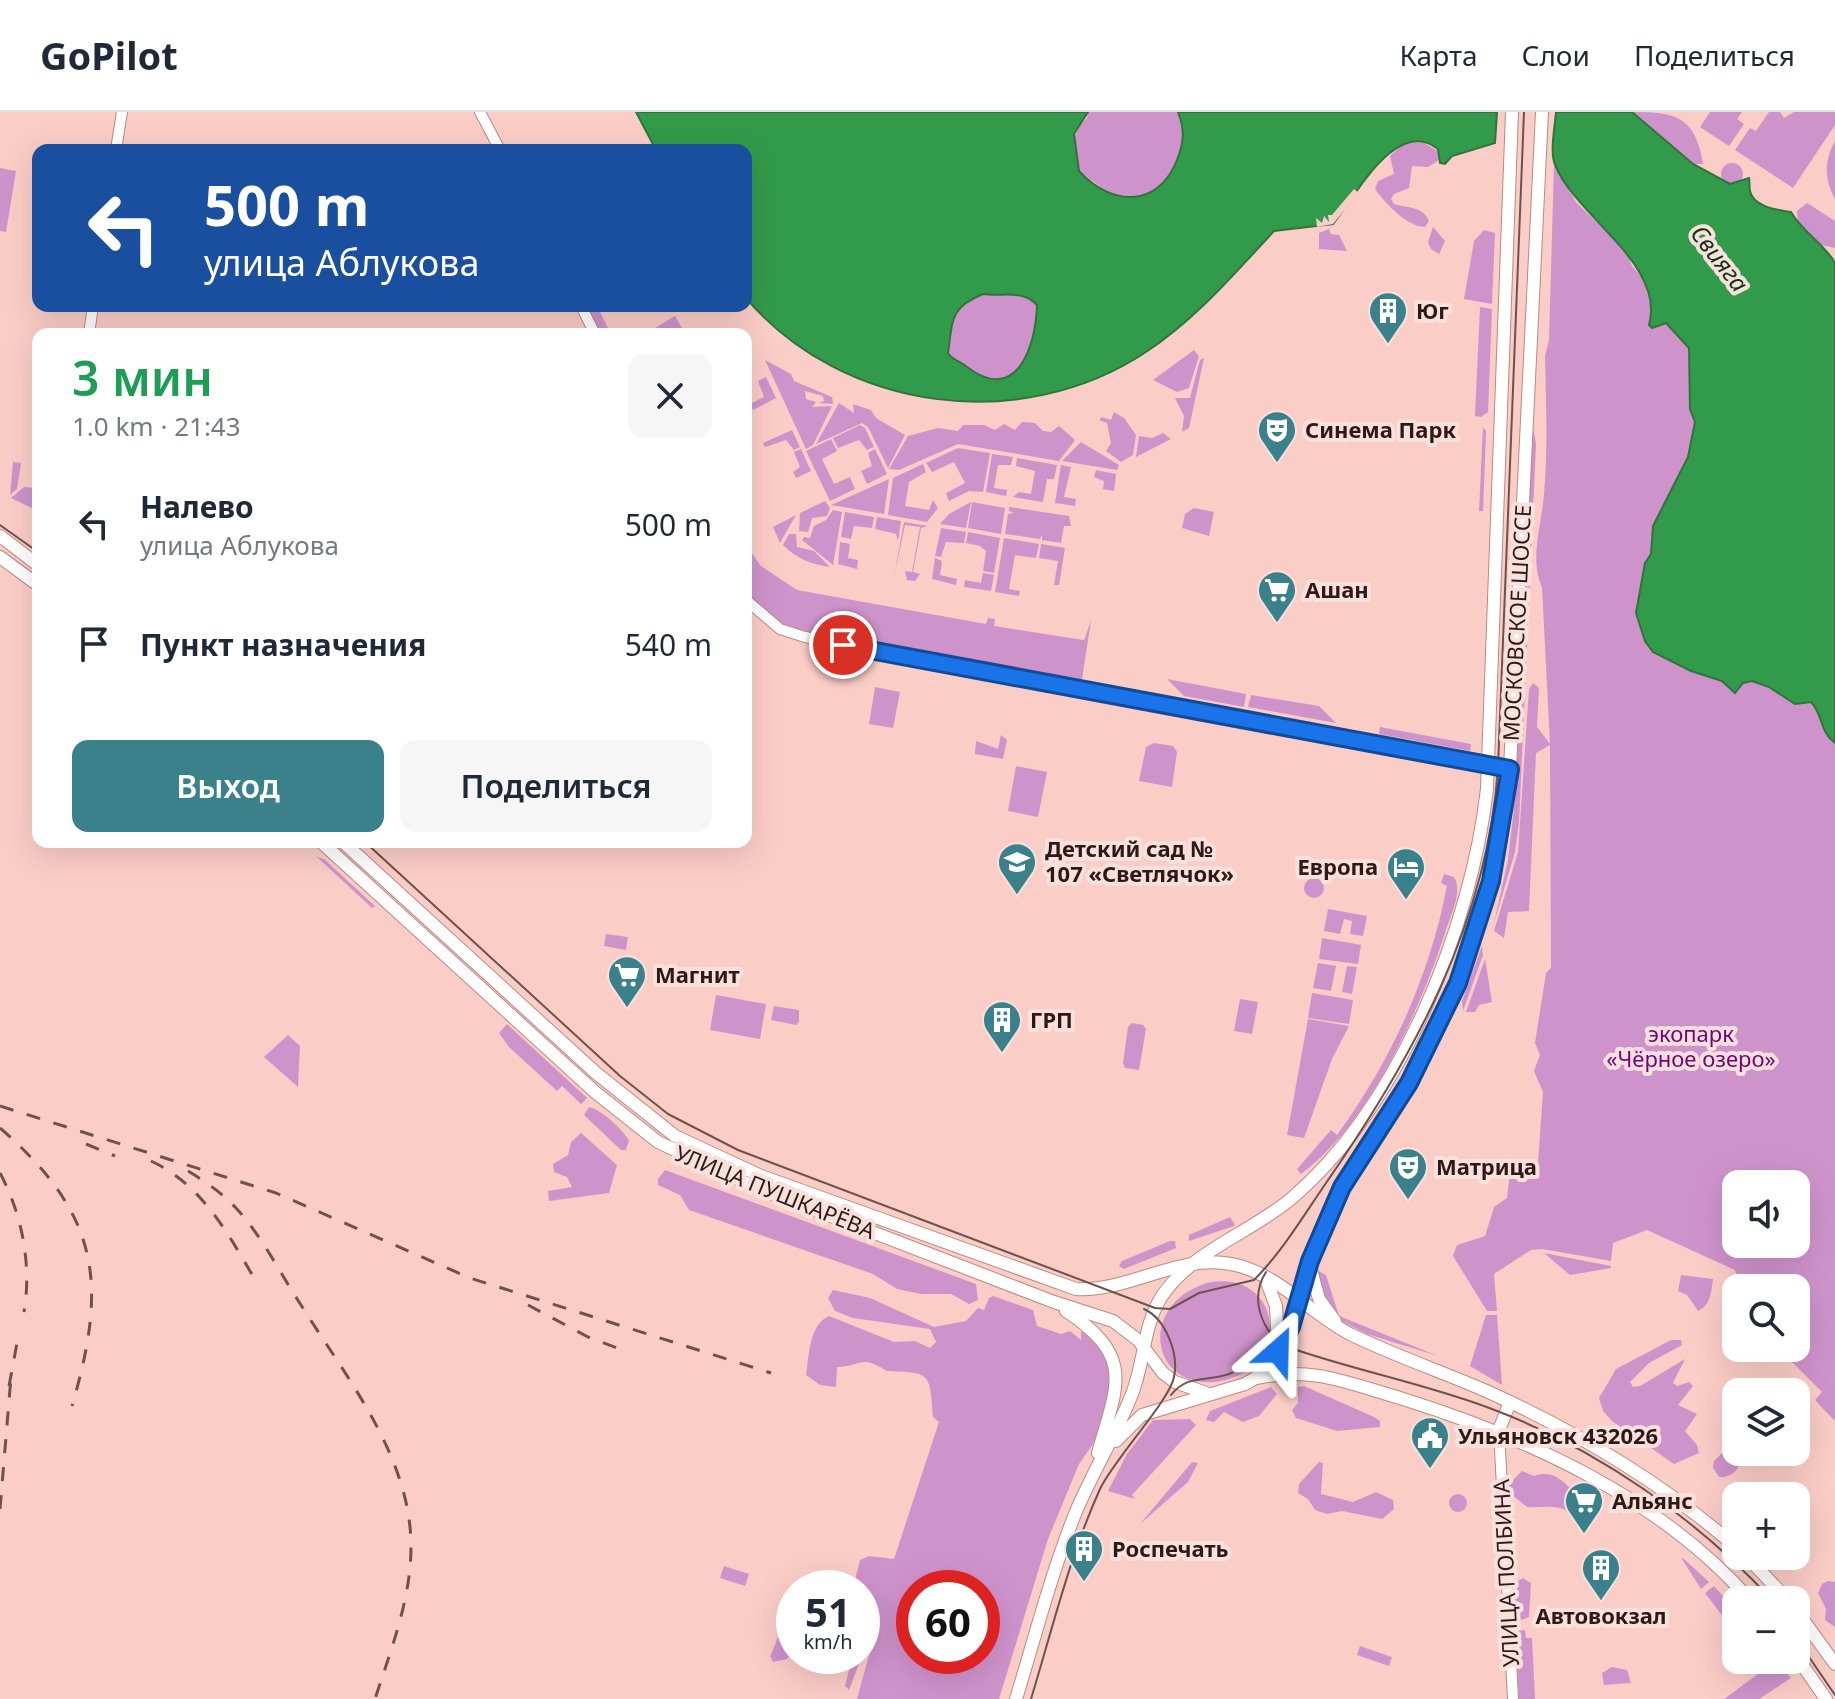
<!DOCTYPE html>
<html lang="ru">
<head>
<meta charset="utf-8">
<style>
  :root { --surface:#fff; --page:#f6f6f7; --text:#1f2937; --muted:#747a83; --line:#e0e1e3; --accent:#3a818b }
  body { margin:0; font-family:"Noto Sans",sans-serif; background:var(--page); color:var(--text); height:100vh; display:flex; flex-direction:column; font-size:30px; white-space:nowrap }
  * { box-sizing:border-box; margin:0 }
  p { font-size:26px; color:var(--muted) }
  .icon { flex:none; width:44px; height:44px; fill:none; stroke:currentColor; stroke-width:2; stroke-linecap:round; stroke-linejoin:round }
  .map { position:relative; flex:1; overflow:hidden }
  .details { position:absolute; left:32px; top:216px; width:720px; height:520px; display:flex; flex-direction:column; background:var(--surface); border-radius:16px; box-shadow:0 8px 32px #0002 }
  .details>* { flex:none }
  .guide { position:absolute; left:32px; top:32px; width:720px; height:168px; border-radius:16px; box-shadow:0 8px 32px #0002; background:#1a4fa0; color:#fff; overflow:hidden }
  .fabs { position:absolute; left:1722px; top:1058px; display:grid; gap:16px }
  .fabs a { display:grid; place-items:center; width:88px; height:88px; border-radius:16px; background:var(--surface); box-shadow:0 8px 32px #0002; font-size:40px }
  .speed { position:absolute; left:776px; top:1458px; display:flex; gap:16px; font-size:40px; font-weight:700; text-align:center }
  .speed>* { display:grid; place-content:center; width:104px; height:104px; border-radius:50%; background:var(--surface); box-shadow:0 8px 32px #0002; line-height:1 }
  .speed small { font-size:20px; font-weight:400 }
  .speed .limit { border:12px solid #d22; background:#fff; color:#111 }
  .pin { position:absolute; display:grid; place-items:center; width:68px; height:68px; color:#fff; margin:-34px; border:4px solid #fff; border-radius:50%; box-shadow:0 2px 8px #0007 }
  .me { position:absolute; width:88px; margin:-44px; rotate:25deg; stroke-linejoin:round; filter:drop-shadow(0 0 6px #0008) }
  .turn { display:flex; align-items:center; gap:28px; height:168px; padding:0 40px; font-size:36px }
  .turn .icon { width:104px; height:104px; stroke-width:2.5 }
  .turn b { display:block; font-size:56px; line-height:68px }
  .round { display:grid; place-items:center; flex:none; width:84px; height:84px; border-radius:16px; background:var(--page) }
  .overview { display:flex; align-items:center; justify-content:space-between; height:136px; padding:0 40px }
  h1 { font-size:48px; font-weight:600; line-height:60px; color:#1e9e55 }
  .cta { display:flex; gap:16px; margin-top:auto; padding:16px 40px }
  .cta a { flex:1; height:92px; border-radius:16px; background:var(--accent); color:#fff; font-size:32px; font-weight:600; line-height:92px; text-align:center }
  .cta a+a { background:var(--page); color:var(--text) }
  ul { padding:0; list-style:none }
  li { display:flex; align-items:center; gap:24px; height:120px; padding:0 40px }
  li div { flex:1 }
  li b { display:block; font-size:30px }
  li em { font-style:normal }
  header { display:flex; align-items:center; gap:48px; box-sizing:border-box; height:112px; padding:0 40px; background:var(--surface); border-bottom:2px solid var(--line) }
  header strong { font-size:38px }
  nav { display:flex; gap:44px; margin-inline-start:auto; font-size:28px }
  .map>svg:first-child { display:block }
</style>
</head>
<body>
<header>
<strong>GoPilot</strong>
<nav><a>Карта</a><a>Слои</a><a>Поделиться</a></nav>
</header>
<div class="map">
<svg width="1835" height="1587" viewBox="0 0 1835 1587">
  <rect width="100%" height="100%" fill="#fbcdc7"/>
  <g fill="#cf93cc" fill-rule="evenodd">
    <path d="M1088,0H1177C1190,26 1179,68 1152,81V87L1110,82L1079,59C1071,38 1071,21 1087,6Z"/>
    <path d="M1629,0C1673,0 1695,2 1703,52H1693Z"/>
    <path d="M1710,0H1742L1737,7L1744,12L1729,34L1700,15Z"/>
    <path d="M1769,0H1780L1784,6L1794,0H1835V13L1793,76L1735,38L1750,16L1756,19Z"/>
    <path d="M1835,29V87C1824,68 1824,48 1835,29Z"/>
    <path d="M1405,30L1424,31L1438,39L1439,48L1428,55L1412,54L1409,76L1394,82L1391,87L1394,92C1407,96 1423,94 1429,109L1425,115C1406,114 1386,92 1375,77L1378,69L1394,62L1390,44Z"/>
    <circle cx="1732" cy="62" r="11"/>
    <path d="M1554,52L1576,90L1626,139L1632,154L1646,169L1652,203L1669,213L1689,235L1690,296L1695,310L1688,345L1653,414L1651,442L1636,501L1645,529L1663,545L1723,569L1735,581L1743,571L1752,569L1768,575L1795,592L1811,590C1823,602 1820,621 1835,631V1309L1815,1288L1822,1280L1778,1236H1796V1176H1736V1188L1728,1177L1738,1167L1735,1158L1647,1118L1613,1131L1611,1149L1542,1137L1531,1138L1494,1162L1497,1199H1487L1453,1144L1457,1133L1485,1124L1494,1095L1507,1086L1510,1061L1525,1062L1526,1067L1537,1065L1543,980L1534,959L1540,943L1535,931L1546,861L1551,856L1550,633L1536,641L1529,799L1508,800L1504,826L1494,819L1518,740L1529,577L1533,571L1539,576L1537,615L1550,632L1542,475C1529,448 1542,411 1544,382C1548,336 1546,290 1545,244L1549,228ZM1736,1072H1796V1132H1736Z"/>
    <path d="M0,56L16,59L6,120L0,119Z"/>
    <path d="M1807,91L1835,109V136L1821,133L1798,110L1797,99Z"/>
    <path d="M1433,115L1445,129L1439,142L1431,137L1428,130Z"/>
    <path d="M1329,117L1331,122L1339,123L1347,139L1319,137V121Z"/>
    <path d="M1484,118L1495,121L1492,192L1464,187L1474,129Z"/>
    <path d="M983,182C1002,185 1022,177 1037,193C1036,234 1017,293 967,255C960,249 952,248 948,241C953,208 949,196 983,182Z"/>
    <path d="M597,194L611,222H600L588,198Z"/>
    <path d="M1480,195L1492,197L1488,300L1481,305L1475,304Z"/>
    <path d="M675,204L682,216L671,222H645Z"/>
    <path d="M1194,238L1199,244L1189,276L1177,280L1153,268Z"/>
    <path d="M1204,246L1189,316L1182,320L1184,304L1175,286H1190L1200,248Z"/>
    <path d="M765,248L791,262L794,269L832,285L833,292L819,291L824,289L823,284L805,279L806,287L816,290L812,295L832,294L813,333L806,337Z"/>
    <path d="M766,265L776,286L753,298L750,292L764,285L758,269Z"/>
    <path d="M839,291L854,301L853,292L871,298L876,306L905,323L888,356L868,315L862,311L816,332Z"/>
    <path d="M1114,300L1124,306L1136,323L1133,343L1121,350L1106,339L1111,331L1107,311L1099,308L1102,305L1111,308Z"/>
    <path d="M1532,309L1536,332L1519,711L1515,740L1494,811L1508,748L1514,696Z"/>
    <path d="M1022,310L1035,311L1043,319L1051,320L1059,314L1075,328L1059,349L958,332L899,358L889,357L908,324L938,316L958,319L963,313H984L995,318L1004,312L1015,318Z"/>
    <path d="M860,313L865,316L874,335L867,338L859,328L838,336L833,326Z"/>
    <path d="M1483,315L1486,319L1483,399H1479Z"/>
    <path d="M792,318L800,335L794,338L786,328L765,335L763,331Z"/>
    <path d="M1163,321L1171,327L1136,345L1139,324L1152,326Z"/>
    <path d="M831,327L837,339L822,347L834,372L850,365L855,377L830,389L806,339Z"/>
    <path d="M1081,330L1119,353L1117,358L1062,349Z"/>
    <path d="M958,336L990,341L983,380L969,379L949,389L946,381L965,371L954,350L932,360L926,351Z"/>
    <path d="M801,337L811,359L796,366L793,360L800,355L794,340Z"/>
    <path d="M875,337L887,362L867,372L861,359L872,354L868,341Z"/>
    <path d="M992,342L1013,345L1011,353H998L994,376L1007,378L1006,384L986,380Z"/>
    <path d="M1017,346L1057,353L1054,367H1047L1043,390L1013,385L1019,380L1031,382L1035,359L1016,354Z"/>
    <path d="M13,350L21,351L17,377L10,383Z"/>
    <path d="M923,352L926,360L909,370L905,394L929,398L933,388L938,396L927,410L888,403L893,366Z"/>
    <path d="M1061,353L1071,355L1064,385L1076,387L1075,394L1055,391Z"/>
    <path d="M1096,358L1116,362L1114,379L1103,377L1104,369L1094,365Z"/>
    <path d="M889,367L884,402L831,393Z"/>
    <path d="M24,375L38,376V399L11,386Z"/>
    <path d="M825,389L830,396L827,404L812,406L808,420L799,419L800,401Z"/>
    <path d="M971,390L966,416L940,412L949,402Z"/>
    <path d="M972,390L1005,396L1001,422L968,416Z"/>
    <path d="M1009,395L1069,404L1071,414H1064L1061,431L1042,428V423L1040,427L1005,422L1008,402L1014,401L1009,399Z"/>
    <path d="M1194,396L1214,400L1209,424L1182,416L1185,402Z"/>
    <path d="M833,398L842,400L833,453L802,428L804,425L810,426L814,414L826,408Z"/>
    <path d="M845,400L874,405L872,416L854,414L851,427L841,425Z"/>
    <path d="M796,403L780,431L773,415Z"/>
    <path d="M877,405L901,409L898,429L896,422L875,417Z"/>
    <path d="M904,410L928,414L921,416L913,460L920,462L915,469L907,468L905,459L912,460L920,415L905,413L894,465Z"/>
    <path d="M941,416L966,420L964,431L946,430L941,445L935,444Z"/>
    <path d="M968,420L1000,426L994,461L983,459L986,439L980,434L966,431Z"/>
    <path d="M789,422H796L797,435L814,439L830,455C811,452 797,447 783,433Z"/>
    <path d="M1004,426L1039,432L1036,446L1015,443L1009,477L1020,479L1019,484L995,480Z"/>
    <path d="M840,430L850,432L848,446L858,448L857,457L838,452Z"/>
    <path d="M1041,432L1065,436L1059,473H1054L1058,449L1039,446Z"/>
    <path d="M746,433L761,454L797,478L986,512L988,506L995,507L994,514L1084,528L1091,509L1082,567L1069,570L790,517L770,505L746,480Z"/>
    <path d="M935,446L942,449L940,463L957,467L956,473L932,467Z"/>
    <path d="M983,461L994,463L991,479L964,475L965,468L981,471Z"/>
    <path d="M1167,567L1246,582L1244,595L1184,584Z"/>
    <path d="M875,575L900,580L893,616L869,612Z"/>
    <path d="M1251,583L1319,594L1336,611L1248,595Z"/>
    <path d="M1380,615L1471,632L1470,639L1379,622Z"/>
    <path d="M1001,623L1007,628L1003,647L975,642L976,629L998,637Z"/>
    <path d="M1154,631L1173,634L1177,640L1172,675L1139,669L1146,635Z"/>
    <path d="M1016,654L1047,660L1038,705L1008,699Z"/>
    <path d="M316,744L325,748L375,794L372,796Z"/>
    <path d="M1444,762L1454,765C1463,780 1451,802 1446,818C1421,896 1369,1012 1301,1062L1297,1057L1331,1018L1337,1023C1392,947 1429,866 1447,774L1441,771Z"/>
    <circle cx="1314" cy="776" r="10"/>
    <path d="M1328,797L1367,804L1363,824L1350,822L1352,809L1344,807L1340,822L1324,819Z"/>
    <path d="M606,822L628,825L626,838L604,834Z"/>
    <path d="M1322,826L1361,833L1358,852L1319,847Z"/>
    <path d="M1482,834L1483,843L1463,899L1462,889Z"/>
    <path d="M1485,847L1492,890L1479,893L1475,900H1466Z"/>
    <path d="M1318,851L1336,854L1331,879L1313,876Z"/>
    <path d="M1347,854L1357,855L1352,882L1342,880Z"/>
    <path d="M1312,881L1353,888L1349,912L1308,906Z"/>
    <path d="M716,883L766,892L760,927L710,918Z"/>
    <path d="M1240,887L1258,890L1252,922L1234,919Z"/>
    <path d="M774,894L799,898V910L796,913L771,908Z"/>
    <path d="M1308,907L1349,914L1332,947L1304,1026L1287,1023Z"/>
    <path d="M1132,911L1143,913L1146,917L1139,958L1125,956L1123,951L1128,915Z"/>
    <path d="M507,912L587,986L581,992L562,974L557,979L509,935L499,921Z"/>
    <path d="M288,923L300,934L298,975L264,945Z"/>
    <path d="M589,995C604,999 620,1016 629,1028L626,1038H621L584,1003Z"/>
    <path d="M581,1021L617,1053L609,1081L549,1089L548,1079L572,1075L567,1065L554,1060L553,1052L568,1043L571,1030Z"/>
    <path d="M665,1058L976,1172L978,1188L969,1192L951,1182H921L897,1177L873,1162L689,1098L680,1083L658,1073V1067Z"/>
    <path d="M1230,1105L1235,1113L1231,1115L1189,1129V1123Z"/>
    <path d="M1170,1129H1175L1176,1136L1124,1157L1119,1154L1122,1149Z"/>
    <path d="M1544,1141L1611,1154V1156L1570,1163Z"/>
    <path d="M1317,1158L1326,1163L1339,1204L1438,1244L1367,1222L1338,1207L1330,1199L1315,1167Z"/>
    <path d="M1681,1163L1713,1167C1711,1180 1711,1193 1698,1199L1687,1183L1678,1179Z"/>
    <path d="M1211,1170C1285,1159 1293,1262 1214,1270C1149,1276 1137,1189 1211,1170Z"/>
    <path d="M833,1178L870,1186L934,1215L966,1209L978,1196L984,1198L989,1186L993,1184L1033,1198L1037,1214L1061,1222L1070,1219L1081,1228V1219L1100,1233L1111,1254L1115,1277L1093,1332L1079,1352L1048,1427L999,1587H857L878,1510H875L862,1543V1476H853L860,1448L869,1444L894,1447L939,1310L933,1305C930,1259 930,1261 887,1259C860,1242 863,1254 837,1255L836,1275L820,1273L806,1263C809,1244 809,1213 829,1204L894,1230L915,1229L930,1236L936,1230L930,1217L853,1206L835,1199L828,1186ZM914,1476H982V1544H914Z"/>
    <path d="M1486,1203H1497L1502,1273L1470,1254Z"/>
    <path d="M1671,1228H1681L1682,1233L1649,1251L1630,1270L1633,1275L1640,1274L1685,1247L1673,1271L1677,1274L1689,1270L1693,1274L1678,1293L1697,1302L1685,1319L1697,1333L1699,1341L1674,1352L1612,1309L1603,1299L1599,1286L1616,1257Z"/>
    <path d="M1304,1274L1374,1305L1380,1309V1315L1337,1319L1296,1306L1292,1298L1298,1291V1275Z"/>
    <path d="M1271,1275L1277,1282L1259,1304L1243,1310L1224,1300L1214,1310L1206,1308L1210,1299Z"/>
    <path d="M1190,1307L1196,1313L1132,1383L1135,1387L1108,1379L1127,1342L1153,1308Z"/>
    <path d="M1736,1327V1340H1745C1741,1353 1735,1366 1719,1365L1713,1356L1714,1349Z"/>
    <path d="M1192,1350L1198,1351L1188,1370L1140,1412Z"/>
    <path d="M1319,1350L1323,1351L1321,1382L1353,1390L1376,1380L1393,1388L1394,1397L1382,1407L1342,1399L1327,1402L1315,1398L1308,1387L1298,1381L1299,1372Z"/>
    <path d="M1522,1359L1534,1364C1565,1353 1570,1391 1598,1390L1603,1396C1582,1416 1571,1396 1554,1395C1545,1394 1536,1396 1527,1395L1511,1382L1509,1372Z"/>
    <circle cx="1458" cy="1391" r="9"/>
    <path d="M1682,1447L1683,1446L1709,1470L1701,1477Z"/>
    <path d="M724,1454L749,1462L745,1474L720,1466Z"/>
    <path d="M1523,1466L1531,1471L1529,1505L1521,1508L1515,1502V1471Z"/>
    <path d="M1828,1469L1835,1470V1515L1825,1508L1826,1497L1818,1481L1822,1472Z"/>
    <path d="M1714,1474L1736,1499L1735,1534L1728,1525L1734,1519L1705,1481Z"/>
    <path d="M794,1497L791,1542L787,1547L773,1550L770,1544C778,1529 780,1515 787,1500Z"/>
    <path d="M1525,1518L1526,1526H1532L1535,1587H1519L1515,1519Z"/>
    <path d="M1360,1534L1392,1545L1389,1554L1357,1543Z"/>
    <path d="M843,1544H862L849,1578L845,1574L850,1554Z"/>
    <path d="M1777,1548L1791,1566L1759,1587H1724Z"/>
    <path d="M1612,1555L1627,1558L1631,1571L1604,1573L1602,1561Z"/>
  </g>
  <g fill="#329b4b" stroke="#31743b" stroke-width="2" fill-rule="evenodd">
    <path d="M636,0H1088L1074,22L1079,59C1112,95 1158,96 1177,48C1184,31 1185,17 1178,0H1497L1495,31L1452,44L1445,52L1440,51L1438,37C1396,4 1355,85 1333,112L1274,119C1234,162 1196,207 1146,240C1021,323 843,300 746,186V38H656ZM983,182C1002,185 1022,177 1037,193C1036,234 1017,293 967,255C960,249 952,248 948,241C953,208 949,196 983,182Z"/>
    <path d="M1556,0H1632L1693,52L1730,72L1749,66C1750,70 1749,74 1750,79C1753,95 1778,98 1791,100C1803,121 1824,131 1835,151V631C1820,621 1823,602 1811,590L1795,592L1769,575L1752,569L1743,571L1735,581L1722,569L1691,559L1653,540L1645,529L1636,501L1645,451L1651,442L1653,414L1688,345L1695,310L1690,297L1689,236L1666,211L1652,216L1649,213C1666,153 1578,106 1556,55C1549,42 1555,15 1556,0Z"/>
  </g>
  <path fill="#fbcdc7" d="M1354,77L1359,81L1333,112L1317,115L1316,106L1322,111L1324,104L1329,110L1328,103H1332Z"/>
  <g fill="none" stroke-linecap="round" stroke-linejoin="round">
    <g stroke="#bd8880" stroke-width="12">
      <g id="tertiary">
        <path d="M480,0L500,38"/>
        <path d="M116,38L122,0"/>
        <path d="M581,194L595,222"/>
        <path d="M89,222L93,194"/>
        <path d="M746,488L780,517L805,525L1488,653"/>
        <path d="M1499,1318L1513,1587"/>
      </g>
    </g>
    <g stroke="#bd8880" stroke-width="14">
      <g id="primary">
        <path d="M0,424L38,453"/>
        <path d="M0,445L38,473"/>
        <path d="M321,730L595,980L658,1030L750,1073L1054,1190L1113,1209L1138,1228L1163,1261L1175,1270L1206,1281"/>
        <path d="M343,730L596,961L675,1024L761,1064L1076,1177C1129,1180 1177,1142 1231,1152C1276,1160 1310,1201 1350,1222C1393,1243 1440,1259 1484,1278C1576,1319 1660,1369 1736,1435"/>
        <path d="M1310,1154L1319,1187L1335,1209"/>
        <path d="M1265,1165L1276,1194L1278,1236"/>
        <path d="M1066,1199C1136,1245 1117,1273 1098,1341"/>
        <path d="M1257,1266C1312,1254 1348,1271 1400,1286C1528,1326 1659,1385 1750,1488"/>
        <path d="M1499,1318L1510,1290"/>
        <path d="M1116,1329L1142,1303L1245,1272C1292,1249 1295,1191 1311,1147C1317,1128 1326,1110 1335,1091C1355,1047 1387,1009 1411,967C1466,871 1498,767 1510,657L1542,0"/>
        <path d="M1746,1444L1788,1488"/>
        <path d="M1796,1498L1835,1552"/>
        <path d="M1796,1544L1826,1587"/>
        <path d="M1016,1587C1035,1525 1051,1462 1075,1402C1092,1361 1116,1323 1132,1282C1145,1249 1143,1213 1162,1184C1193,1138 1251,1121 1292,1086C1400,993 1471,816 1487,677L1512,0"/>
      </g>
    </g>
    <use href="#tertiary" stroke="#fff" stroke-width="10"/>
    <use href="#primary" stroke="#fff" stroke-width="12"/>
    <g stroke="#6f524e" stroke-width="2">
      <path d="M0,413L38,440"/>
      <path d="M365,730L620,964L668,1002L738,1038L1155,1196L1170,1197L1199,1181L1254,1168C1282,1140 1304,1103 1326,1071C1413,946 1488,810 1498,655L1524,0"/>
      <path d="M1266,1160C1250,1185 1260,1215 1282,1233C1351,1258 1424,1271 1492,1297C1598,1337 1696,1406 1772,1488"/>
      <path d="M1171,1283C1187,1262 1207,1270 1229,1262C1254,1252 1266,1235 1294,1243"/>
      <path d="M1796,1526L1835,1583"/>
      <path d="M1031,1587C1052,1518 1070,1443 1100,1377C1115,1346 1170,1288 1174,1265C1179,1242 1166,1207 1144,1197"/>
    </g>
    <g stroke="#6f524e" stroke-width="3" stroke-dasharray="14 14" stroke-linecap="butt">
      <path d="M0,994L276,1081L470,1166L771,1261"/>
      <path d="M0,1016C100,1103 108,1171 72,1294"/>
      <path d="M86,1032L115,1044"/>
      <path d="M151,1049C201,1072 228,1121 254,1166"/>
      <path d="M188,1059C205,1069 223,1082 236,1096C262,1124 280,1161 301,1193C343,1260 402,1334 410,1415C416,1475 393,1531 375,1587"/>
      <path d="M0,1061C22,1102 32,1153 24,1200"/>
      <path d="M528,1193L588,1225L617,1236"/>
      <path d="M9,1274L17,1231"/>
      <path d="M0,1397L11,1265"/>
    </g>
  </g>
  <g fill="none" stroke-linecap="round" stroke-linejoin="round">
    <g stroke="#114b97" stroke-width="20">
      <path id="route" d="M843,533L1510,657L1491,769L1458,871L1409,971L1342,1075L1310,1149L1291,1215L1278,1239"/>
    </g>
    <use href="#route" stroke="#1a73e8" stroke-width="14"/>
  </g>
  <defs>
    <g id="building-pin" transform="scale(2)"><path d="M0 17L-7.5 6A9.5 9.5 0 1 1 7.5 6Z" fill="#3a818b" stroke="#f8e1dd"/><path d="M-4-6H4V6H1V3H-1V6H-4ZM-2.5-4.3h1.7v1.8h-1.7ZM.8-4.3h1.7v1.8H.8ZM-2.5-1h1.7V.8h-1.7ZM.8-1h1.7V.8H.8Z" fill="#fff"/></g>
    <g id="theatre-pin" transform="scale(2)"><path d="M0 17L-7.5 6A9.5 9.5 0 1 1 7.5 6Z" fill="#3a818b" stroke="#f8e1dd"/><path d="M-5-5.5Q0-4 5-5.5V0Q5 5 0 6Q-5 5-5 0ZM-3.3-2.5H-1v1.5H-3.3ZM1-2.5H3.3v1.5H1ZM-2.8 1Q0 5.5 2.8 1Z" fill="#fff"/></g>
    <g id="supermarket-pin" transform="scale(2)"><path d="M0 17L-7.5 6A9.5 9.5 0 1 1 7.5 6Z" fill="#3a818b" stroke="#f8e1dd"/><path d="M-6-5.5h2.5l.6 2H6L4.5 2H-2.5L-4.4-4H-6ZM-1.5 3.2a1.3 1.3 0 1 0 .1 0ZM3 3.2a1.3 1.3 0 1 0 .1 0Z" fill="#fff"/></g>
    <g id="school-pin" transform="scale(2)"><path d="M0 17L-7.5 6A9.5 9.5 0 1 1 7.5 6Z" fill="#3a818b" stroke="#f8e1dd"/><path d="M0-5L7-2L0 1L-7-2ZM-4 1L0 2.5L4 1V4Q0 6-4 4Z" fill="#fff"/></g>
    <g id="hotel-pin" transform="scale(2)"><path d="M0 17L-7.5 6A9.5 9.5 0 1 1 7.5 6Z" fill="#3a818b" stroke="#f8e1dd"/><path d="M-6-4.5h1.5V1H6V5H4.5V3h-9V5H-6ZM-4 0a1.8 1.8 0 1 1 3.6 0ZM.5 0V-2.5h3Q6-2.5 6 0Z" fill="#fff"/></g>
    <g id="civic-pin" transform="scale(2)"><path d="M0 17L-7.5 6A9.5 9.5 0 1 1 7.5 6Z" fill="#3a818b" stroke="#f8e1dd"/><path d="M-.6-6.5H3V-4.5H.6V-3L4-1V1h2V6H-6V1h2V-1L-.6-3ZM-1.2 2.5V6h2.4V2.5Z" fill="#fff"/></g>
  </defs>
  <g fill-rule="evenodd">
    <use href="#building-pin" x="1388" y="199"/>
    <use href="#theatre-pin" x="1277" y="318"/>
    <use href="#supermarket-pin" x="1277" y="478"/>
    <use href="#school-pin" x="1017" y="750"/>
    <use href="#hotel-pin" x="1406" y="755"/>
    <use href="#supermarket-pin" x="627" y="863"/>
    <use href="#building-pin" x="1002" y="908"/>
    <use href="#theatre-pin" x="1408" y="1055"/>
    <use href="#civic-pin" x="1430" y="1324"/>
    <use href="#supermarket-pin" x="1584" y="1389"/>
    <use href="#building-pin" x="1084" y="1437"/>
    <use href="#building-pin" x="1601" y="1456"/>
  </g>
  <g text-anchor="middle" stroke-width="8" stroke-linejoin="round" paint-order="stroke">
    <g font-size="22" font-weight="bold" fill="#2e1917" stroke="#f8e1dd" text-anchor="start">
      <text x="1416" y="207">Юг</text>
      <text x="1305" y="326">Синема Парк</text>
      <text x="1305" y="486">Ашан</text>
      <text x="1045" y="745">Детский сад №<tspan x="1045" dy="25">107 «Светлячок»</tspan></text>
      <text x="1378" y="763" text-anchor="end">Европа</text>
      <text x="655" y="871">Магнит</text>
      <text x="1030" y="916">ГРП</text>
      <text x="1436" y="1063">Матрица</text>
      <text x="1458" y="1332">Ульяновск 432026</text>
      <text x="1612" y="1397">Альянс</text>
      <text x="1112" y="1445">Роспечать</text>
      <text x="1601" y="1512" text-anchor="middle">Автовокзал</text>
    </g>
    <g font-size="22" fill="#2e1917" stroke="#f8e1dd">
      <text transform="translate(1517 511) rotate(-87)" y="8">МОСКОВСКОЕ ШОССЕ</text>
      <text transform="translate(775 1080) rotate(22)" y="8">УЛИЦА ПУШКАРЁВА</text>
      <text transform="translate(1506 1461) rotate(-93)" y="8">УЛИЦА ПОЛБИНА</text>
    </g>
    <g font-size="22" fill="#740176" stroke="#f8e1dd">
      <text x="1691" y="930">экопарк<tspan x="1691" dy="25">«Чёрное озеро»</tspan></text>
    </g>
    <g font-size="24" font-style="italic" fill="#0c3616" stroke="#f8e1dd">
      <text transform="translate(1719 147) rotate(52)" y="8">Свияга</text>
    </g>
  </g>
</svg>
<div class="fabs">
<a><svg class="icon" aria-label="sound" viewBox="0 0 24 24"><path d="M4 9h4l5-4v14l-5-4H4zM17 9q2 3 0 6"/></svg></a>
<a><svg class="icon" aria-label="search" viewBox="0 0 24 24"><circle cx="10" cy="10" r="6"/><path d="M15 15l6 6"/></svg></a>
<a><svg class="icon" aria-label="layers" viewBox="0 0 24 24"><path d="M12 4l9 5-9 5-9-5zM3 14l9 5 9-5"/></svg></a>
<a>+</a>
<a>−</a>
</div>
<div class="speed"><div>51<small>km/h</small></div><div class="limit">60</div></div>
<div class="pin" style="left:843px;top:533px;background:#d93025"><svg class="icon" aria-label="arrive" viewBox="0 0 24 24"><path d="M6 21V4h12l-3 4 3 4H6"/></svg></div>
<svg class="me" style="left:1278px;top:1239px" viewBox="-20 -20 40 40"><path d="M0-17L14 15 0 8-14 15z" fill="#1a73e8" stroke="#fff" stroke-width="4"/></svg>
<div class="guide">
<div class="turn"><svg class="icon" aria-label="left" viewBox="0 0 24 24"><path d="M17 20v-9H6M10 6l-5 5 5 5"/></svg><div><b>500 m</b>улица Аблукова</div></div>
</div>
<section class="details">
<div class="overview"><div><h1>3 мин</h1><p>1.0 km · 21:43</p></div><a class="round"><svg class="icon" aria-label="close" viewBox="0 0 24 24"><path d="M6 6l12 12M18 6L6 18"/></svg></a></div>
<ul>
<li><svg class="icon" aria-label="left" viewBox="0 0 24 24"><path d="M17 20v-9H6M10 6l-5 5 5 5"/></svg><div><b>Налево</b><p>улица Аблукова</p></div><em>500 m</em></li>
<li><svg class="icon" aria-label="arrive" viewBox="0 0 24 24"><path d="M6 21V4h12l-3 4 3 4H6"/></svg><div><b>Пункт назначения</b></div><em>540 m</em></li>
</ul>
<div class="cta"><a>Выход</a><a>Поделиться</a></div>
</section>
</div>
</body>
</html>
